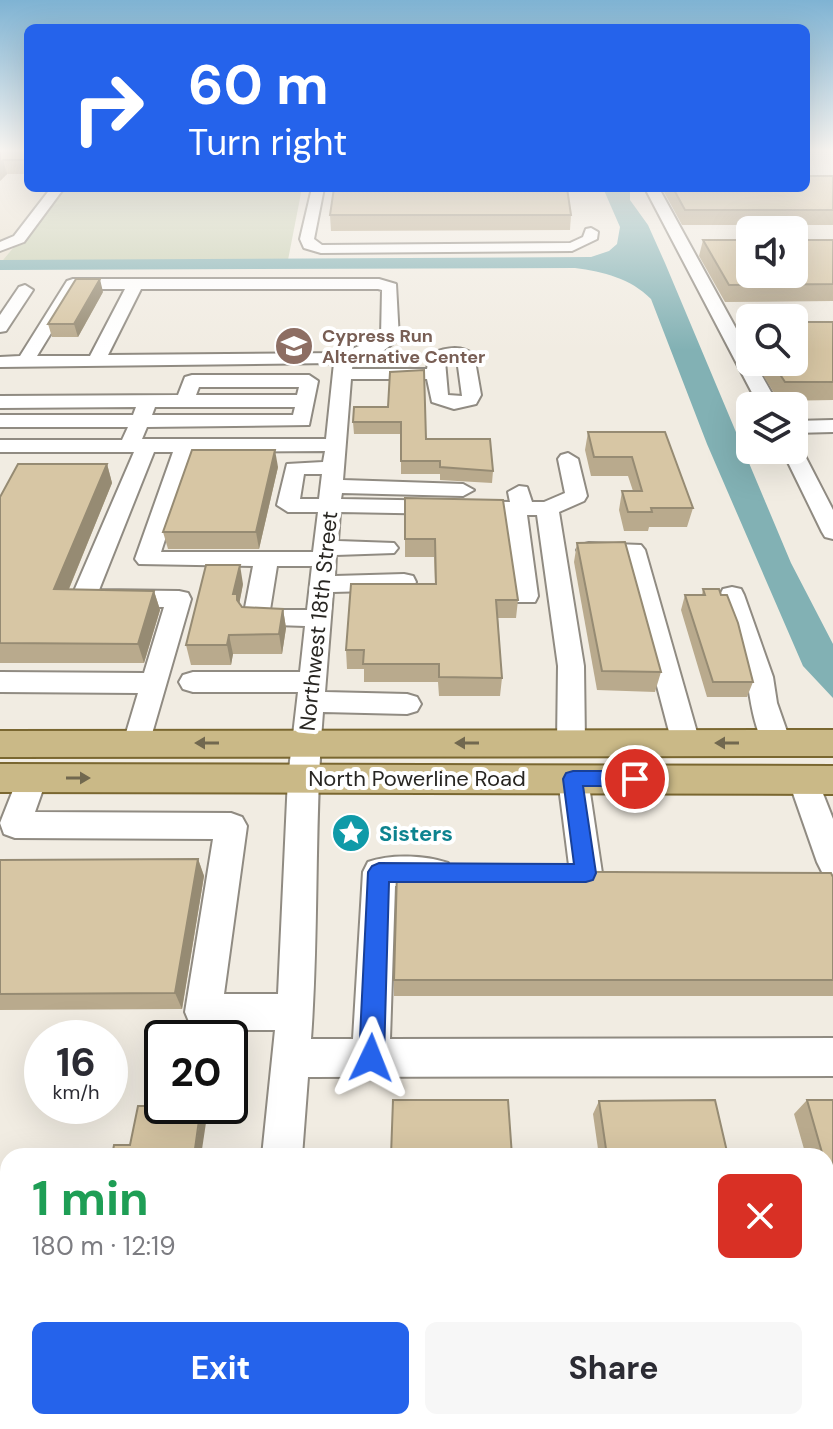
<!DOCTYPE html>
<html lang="en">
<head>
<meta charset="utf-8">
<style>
  :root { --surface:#fff; --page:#f7f7f7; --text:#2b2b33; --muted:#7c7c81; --accent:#2563eb }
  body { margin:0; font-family:"DM Sans",sans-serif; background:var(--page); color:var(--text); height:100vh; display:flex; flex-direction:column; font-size:30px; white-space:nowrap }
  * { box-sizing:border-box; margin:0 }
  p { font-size:26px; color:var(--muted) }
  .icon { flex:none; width:44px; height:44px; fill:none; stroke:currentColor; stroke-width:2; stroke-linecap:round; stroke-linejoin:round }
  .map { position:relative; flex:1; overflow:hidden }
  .sheet { position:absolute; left:0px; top:1148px; width:834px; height:282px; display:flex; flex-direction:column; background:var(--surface); border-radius:24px 24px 0 0; box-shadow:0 8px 32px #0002 }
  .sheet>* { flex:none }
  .hud { position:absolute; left:24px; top:24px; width:786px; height:168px; border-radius:12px; box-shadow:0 8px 32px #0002; background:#2563eb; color:#fff; overflow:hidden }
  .fabs { position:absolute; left:736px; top:216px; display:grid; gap:16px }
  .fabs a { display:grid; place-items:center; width:72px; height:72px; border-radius:12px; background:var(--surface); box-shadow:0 8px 32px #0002; font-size:40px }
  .speed { position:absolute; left:24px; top:1020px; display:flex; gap:16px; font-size:40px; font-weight:700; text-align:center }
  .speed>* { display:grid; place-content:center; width:104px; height:104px; border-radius:50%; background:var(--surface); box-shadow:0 8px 32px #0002; line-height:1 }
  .speed small { font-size:20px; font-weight:400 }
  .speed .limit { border:4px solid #111; border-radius:12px; background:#fff; color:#111 }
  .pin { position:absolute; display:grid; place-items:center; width:68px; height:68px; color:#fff; margin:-34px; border:4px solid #fff; border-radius:50%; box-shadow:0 2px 8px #0007 }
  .me { position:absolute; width:88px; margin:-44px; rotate:2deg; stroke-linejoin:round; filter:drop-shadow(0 0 6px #0008) }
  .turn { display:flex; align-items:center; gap:28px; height:168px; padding:0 32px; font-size:36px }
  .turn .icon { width:104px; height:104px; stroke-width:2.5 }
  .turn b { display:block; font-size:56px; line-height:68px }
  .round { display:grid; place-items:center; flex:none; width:84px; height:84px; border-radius:12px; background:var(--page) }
  .headline { display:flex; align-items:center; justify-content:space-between; height:136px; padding:0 32px }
  h1 { font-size:48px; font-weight:700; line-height:60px; color:#1e9e55 }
  .cta { display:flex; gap:16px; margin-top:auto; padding:16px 32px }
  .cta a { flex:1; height:92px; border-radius:12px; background:var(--accent); color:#fff; font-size:32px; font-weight:700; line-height:92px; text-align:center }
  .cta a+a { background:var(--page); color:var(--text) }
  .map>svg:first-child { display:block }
</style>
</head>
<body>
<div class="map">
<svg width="833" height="1429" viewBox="0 0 833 1429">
  <rect width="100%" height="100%" fill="#f1ece2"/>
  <path fill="#e8e0cf" d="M0,150H28V188H63L3,260H0Z"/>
  <path fill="#c8cfb2" d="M63,188H302L288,260H3Z"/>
  <path fill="#82b1b4" d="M603,188H630V200L648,225L665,263L791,563L833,644V698L803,666L707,444L651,299C630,278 604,272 575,268L0,270V260L591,257L609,251L617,244L620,227Z"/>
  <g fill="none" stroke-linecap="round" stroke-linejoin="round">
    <g stroke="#908b82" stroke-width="4">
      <g id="minor">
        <path d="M51,188H64L24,242L0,251V242L14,236Z"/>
        <path d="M312,188H324L314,239L322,245L570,243L583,237L586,229L591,228L598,232L597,239L572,251L321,253L304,248L300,239Z"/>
        <path d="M649,188H661V192L750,354V362H754L779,406H759L647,192Z"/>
        <path d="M73,279H379L396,284L399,339L383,351L353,361L352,369H427L430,354C444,348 462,344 474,355L481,395L476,404L454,409L432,402L427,379H351L343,480L463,484L474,490L463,496L342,493L341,499L510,502L508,492L519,486L527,487L532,502H544L565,493L558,459L561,455L568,453L578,459L587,496L584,501L559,512L584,666L585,743L581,751L571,754L561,751L557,743L558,666L537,515H527L538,596L535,602H517L514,596L504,515L340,512L338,541L394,543L398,548L394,553L336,555L335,576L404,574L413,576L416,582L413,588L404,590L333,592L325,692L407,694L417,697L421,704L417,711L407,714L323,712C314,821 319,930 311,1039H353L363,872L368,862C390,854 425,855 448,863L452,873L448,883L436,887L395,886L390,1039L833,1038V1076L308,1077L302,1156H262L275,1030H203L190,1024L185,1012L213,839L15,838L4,834L0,823L21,770L32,766L43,770L47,778L35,812L231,813L242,817L247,826L224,994H278L288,778L298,692H193L183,689L179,682L183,675L193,672H300L305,626L247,624L243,618L253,566L139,564L135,559L173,452H154L99,590L179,591L188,593L191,599L147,751L137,754L127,751L123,743L138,693L0,692V672L144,673L164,607L83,606L74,604L71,598L134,452H0V440H122L128,427H0V415H133L136,407L0,408V396L178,395L185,377L192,375H309L318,381L309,425L147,427L142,439H326L334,363L0,367V357L20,356L67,281ZM78,289H125L90,356H37ZM141,289H378L382,290L381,337L342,353L108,355ZM450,359H457L462,396L448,395L445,361ZM199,387H299L297,395H196ZM155,407H295L293,415H152ZM325,451L323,462L287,464L277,505L288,512H318L313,552H161L193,452ZM304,474H322L319,499H300ZM277,566H312L307,610H270Z"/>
        <path d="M25,285L33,290L6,331L0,332V315L19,287Z"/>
        <path d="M833,420V432L794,433V421Z"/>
        <path d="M794,444L802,450L833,510V539L825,537L822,532L782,450H794Z"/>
        <path d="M589,543L641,545L645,550L700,743L696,751L686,754L676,751L672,743L623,557L581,555L577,550L581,545Z"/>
        <path d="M732,587L741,589L744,595L773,677L777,703L791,743L787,751L777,754L767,751C754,728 751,704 747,679C742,651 729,622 720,595L723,589Z"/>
        <path d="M573,767L584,771L588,779L602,873L598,883L586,887L574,883L570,873L558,779L562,771Z"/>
        <path d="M803,767L814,771L833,819V876L822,872L817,862L788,779L792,771Z"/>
        <rect x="826" y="1318" width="7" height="46"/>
        <path d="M233,1422H281L280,1429H232Z"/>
      </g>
    </g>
    <g stroke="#7a6730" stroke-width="4">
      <g id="major">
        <path d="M833,730V756L0,757V731Z"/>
        <path d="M0,764L833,766V794L0,792Z"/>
      </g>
    </g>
    <use href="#minor" fill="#fff" fill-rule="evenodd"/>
    <use href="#major" fill="#cab987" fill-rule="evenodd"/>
  </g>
  <g fill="#b9aa8d">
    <path d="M0,150H28V174H7L0,181Z"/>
    <path d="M833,176V225H682L664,192L665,188Z"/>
    <path d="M330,215H571L570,230L331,231Z"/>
    <path d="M703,240H833V301L725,302L699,256Z"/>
    <path d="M103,292L78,337H52L48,324Z"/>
    <path d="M833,322V400L779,401L755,362H794Z"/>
    <path d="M750,323V351L745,339Z"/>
    <path d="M388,407L426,439L493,471L492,483L440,480V474H401V434H354L353,422Z"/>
    <path d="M588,432H665L693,508L687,527H649L648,531H624L619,510L622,491H633L628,476H591L585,450Z"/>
    <path d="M107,464L112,483L69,589L154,591L160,610L144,663H0V497Z"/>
    <path d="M278,467L259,549H168L163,532Z"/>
    <path d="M405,498L518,600L516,618H498L502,678L500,696H439L438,682H364V669H347L346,650L435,584L434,557H405Z"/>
    <path d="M577,543L661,672L655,692L597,690L574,562Z"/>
    <path d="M243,584L239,604L242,607L283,609L286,628L282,654H233L231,665H191L186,645Z"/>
    <path d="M703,589L753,682L747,697H707L681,610L685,595H702Z"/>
    <path d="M198,859L204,876L182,1009L0,1010V860Z"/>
    <path d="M833,877V996H394V980Z"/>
    <path d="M807,1100H833V1257L826,1231V1156H806L794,1114Z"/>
    <path d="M599,1101L728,1156H599L593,1114Z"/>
  </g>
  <g fill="#968b73">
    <path d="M3,160L7,174L0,181V163Z"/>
    <path d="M100,279L103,292L78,337L74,324Z"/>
    <path d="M275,450L278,467L259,549L256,532Z"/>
    <path d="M107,464L112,483L61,608L54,589Z"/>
    <path d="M240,565L243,584L239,605L233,594Z"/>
    <path d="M154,591L160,610L144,663L138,644Z"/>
    <path d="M283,609L286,628L282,654L279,634Z"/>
    <path d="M229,635L233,654L231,665L227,645Z"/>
    <path d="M198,859L204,876L182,1009L175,993Z"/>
    <path d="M202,1106L207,1116L201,1156H194Z"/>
  </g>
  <g fill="#d7c6a4" stroke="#968b73" stroke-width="2">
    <path d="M0,150H28V160H3L0,163Z"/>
    <path d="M806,176H833V210H685L673,188H806Z"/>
    <path d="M334,188H567L571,215H330Z"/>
    <path d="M703,240H750V274H794V240H833V284L729,285Z"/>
    <path d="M76,279H100L74,324H48Z"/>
    <path d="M794,322H833V382H785L772,362H794Z"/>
    <path d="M424,370L426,439H490L493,471L440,467V461H401V422H353L354,407H388L390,372Z"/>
    <path d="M588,432H665L693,508H651L652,512H628L622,491H642L632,457H594Z"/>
    <path d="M192,450H275L256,532H163Z"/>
    <path d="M18,464H107L54,589L154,591L138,644L0,643V497Z"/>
    <path d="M405,498L503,500L518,600H496L502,678L439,677V664H363L364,650H346L351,584H436L435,539H405Z"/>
    <path d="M625,542L661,672L602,671L577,543Z"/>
    <path d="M206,565H240L233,594H237V600L242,607L283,609L279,634L229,635L227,645H186Z"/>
    <path d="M703,589H719L721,595H727L738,623L753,682H713L685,595H705Z"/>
    <path d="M198,859L175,993L0,994V860Z"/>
    <path d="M397,871L831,873L833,877V980H394Z"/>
    <path d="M393,1100H508L512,1156H391Z"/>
    <path d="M715,1100L728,1156H607L599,1101Z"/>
    <path d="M807,1100H833V1191L826,1166V1156H823Z"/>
    <path d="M138,1106H201L194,1156H112L114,1145H130Z"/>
  </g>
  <defs><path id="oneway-solid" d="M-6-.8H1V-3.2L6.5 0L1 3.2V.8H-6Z" transform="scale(2)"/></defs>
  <g fill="#71684f">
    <use href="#oneway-solid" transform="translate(207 743) rotate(180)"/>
    <use href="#oneway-solid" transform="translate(467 743) rotate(-180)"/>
    <use href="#oneway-solid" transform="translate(727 743) rotate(-180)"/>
    <use href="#oneway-solid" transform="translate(78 778)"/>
  </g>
  <linearGradient id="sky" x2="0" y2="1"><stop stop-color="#7fb3d3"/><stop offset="0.43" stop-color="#f9f6f2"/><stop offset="1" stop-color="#f9f6f2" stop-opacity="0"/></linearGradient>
  <rect width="833" height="350" fill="url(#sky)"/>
  <path fill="#2563eb" stroke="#184099" stroke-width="2" d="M573,771H635L641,773L644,779L641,784L635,786H583L596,873L593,880L586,882H389L384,1058L380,1067L371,1071L363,1067L359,1058L368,872L372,866L379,863L574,864L563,779L566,773Z"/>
  <defs>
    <g id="school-disc" transform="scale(2)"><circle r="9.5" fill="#8d6e63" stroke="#fff"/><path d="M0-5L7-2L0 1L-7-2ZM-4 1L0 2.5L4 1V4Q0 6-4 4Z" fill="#fff"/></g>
    <g id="sight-disc" transform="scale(2)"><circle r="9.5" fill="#0f9aa8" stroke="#fff"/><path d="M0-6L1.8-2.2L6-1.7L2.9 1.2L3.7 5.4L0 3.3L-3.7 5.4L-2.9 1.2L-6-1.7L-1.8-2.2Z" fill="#fff"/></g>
  </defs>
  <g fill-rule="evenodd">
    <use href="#school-disc" x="294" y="346"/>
    <use href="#sight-disc" x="351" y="833"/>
  </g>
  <g text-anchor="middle" stroke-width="8" stroke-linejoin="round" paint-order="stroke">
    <g font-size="18" font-weight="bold" fill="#785e54" stroke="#fff" text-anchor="start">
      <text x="322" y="342">Cypress Run<tspan x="322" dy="21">Alternative Center</tspan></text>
    </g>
    <g font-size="22" fill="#282622" stroke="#fff">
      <text transform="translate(318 621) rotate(-84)" y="8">Northwest 18th Street</text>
      <text x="417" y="786">North Powerline Road</text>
    </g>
    <g font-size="22" font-weight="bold" fill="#0d838f" stroke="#fff" text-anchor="start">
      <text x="379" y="841">Sisters</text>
    </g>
  </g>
</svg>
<div class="fabs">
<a><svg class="icon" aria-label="sound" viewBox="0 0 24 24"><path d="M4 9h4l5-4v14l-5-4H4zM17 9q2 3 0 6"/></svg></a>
<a><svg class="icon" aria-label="search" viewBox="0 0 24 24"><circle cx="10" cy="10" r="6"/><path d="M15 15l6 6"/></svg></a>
<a><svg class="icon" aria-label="layers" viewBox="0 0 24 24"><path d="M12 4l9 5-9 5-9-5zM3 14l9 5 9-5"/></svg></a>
</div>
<div class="speed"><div>16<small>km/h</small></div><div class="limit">20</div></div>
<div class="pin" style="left:635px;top:779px;background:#d93025"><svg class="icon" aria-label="arrive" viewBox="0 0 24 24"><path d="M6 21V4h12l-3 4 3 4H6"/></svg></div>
<svg class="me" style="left:371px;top:1058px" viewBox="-20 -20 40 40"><path d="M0-17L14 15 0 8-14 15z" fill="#2563eb" stroke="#fff" stroke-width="4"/></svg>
<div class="hud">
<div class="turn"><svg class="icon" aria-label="right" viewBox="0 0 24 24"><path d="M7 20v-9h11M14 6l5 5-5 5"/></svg><div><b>60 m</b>Turn right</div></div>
</div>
<section class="sheet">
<div class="headline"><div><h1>1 min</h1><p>180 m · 12:19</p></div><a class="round" style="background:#d93025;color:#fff"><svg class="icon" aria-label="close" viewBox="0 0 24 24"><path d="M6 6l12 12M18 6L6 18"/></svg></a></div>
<div class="cta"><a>Exit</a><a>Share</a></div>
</section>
</div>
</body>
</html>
